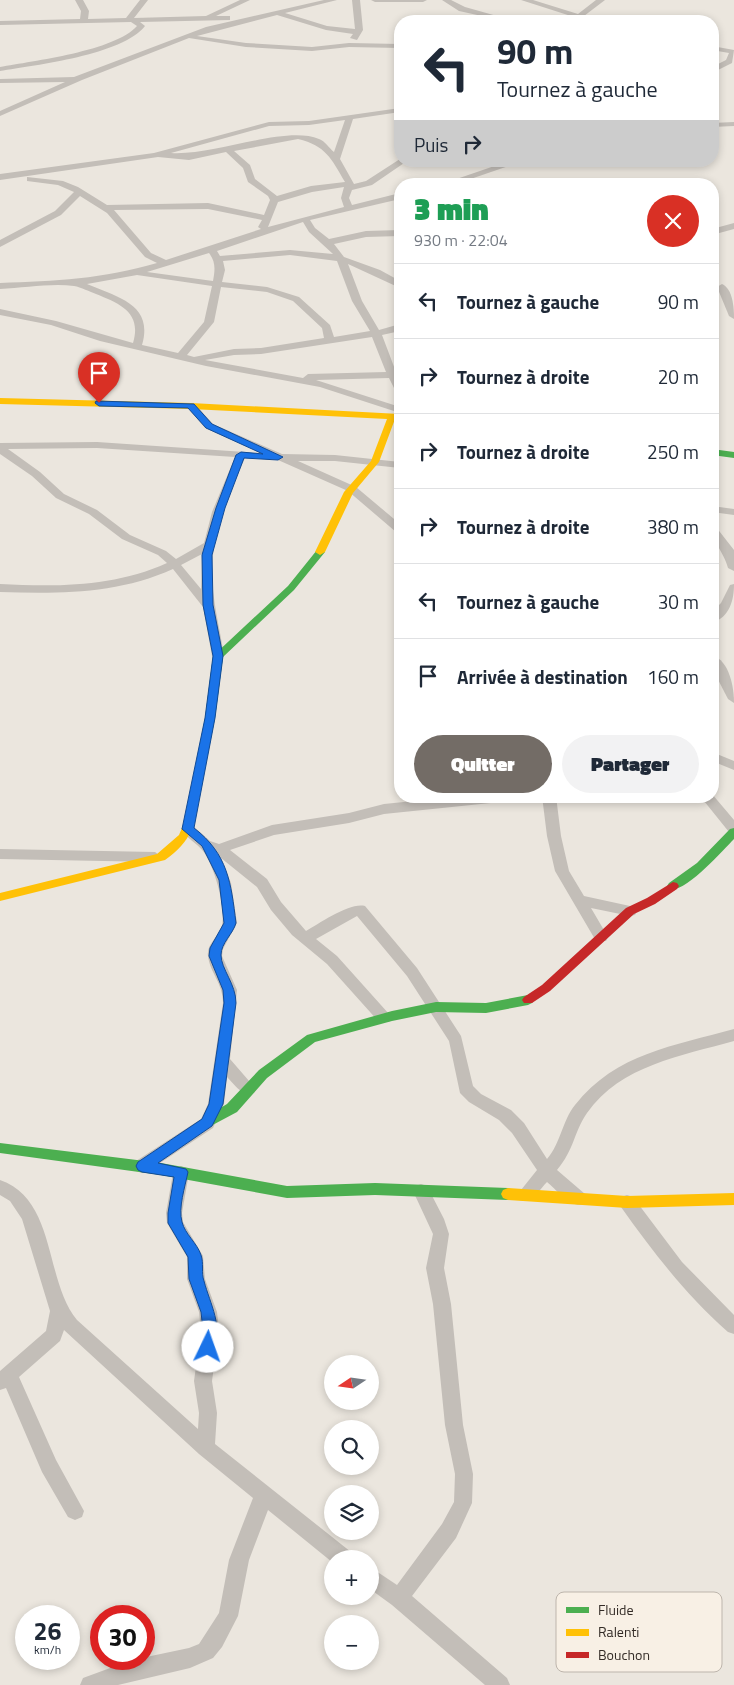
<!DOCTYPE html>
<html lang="fr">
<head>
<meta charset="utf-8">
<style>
  :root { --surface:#fff; --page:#f2f2f3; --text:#1f2937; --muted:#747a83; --line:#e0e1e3; --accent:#736c66 }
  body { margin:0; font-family:"Titillium Web",sans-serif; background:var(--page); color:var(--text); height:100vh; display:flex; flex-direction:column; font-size:19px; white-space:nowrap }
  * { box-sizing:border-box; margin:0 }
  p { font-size:16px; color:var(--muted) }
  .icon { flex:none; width:28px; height:28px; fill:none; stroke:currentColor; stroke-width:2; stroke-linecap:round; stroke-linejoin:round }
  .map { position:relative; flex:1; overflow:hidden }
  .sheet { position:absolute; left:394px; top:178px; width:325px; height:625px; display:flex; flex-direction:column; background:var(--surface); border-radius:20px; box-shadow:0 2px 8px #0003 }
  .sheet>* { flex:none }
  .top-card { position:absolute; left:394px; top:15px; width:325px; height:152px; border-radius:20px; box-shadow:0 2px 8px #0003; background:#fff; color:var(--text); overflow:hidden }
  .needle { width:32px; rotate:257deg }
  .buttons { position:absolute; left:324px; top:1355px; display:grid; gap:10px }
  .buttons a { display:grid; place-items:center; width:55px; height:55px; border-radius:50%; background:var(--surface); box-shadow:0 2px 8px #0003; font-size:25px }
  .speed { position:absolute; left:15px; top:1605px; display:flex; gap:10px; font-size:25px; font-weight:700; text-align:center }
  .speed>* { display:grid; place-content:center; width:65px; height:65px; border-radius:50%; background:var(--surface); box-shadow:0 2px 8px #0003; line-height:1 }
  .speed small { font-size:12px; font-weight:400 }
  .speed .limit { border:8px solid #d22; background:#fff; color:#111 }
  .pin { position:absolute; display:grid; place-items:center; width:42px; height:42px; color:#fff; margin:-51px -21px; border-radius:50% 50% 50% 0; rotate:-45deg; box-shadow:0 0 5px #0007 }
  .pin .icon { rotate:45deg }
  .me { position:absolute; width:55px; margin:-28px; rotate:3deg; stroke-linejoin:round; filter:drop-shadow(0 0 4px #0008) }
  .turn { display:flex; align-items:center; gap:18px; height:105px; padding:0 20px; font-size:22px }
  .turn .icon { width:65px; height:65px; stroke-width:2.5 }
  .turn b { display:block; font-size:35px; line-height:42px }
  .then { display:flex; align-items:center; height:48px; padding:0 20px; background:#0003; gap:10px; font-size:19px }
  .round { display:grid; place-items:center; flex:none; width:52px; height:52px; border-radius:26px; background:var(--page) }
  .summary { display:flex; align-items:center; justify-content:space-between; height:85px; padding:0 20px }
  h1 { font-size:30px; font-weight:800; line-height:38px; color:#1e9e55 }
  .cta { display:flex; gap:10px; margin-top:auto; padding:10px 20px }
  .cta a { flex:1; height:58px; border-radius:30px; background:var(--accent); color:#fff; font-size:20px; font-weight:800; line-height:58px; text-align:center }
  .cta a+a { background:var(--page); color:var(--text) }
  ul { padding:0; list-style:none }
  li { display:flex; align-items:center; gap:15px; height:75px; padding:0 20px; border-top:1px solid var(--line) }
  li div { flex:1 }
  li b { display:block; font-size:19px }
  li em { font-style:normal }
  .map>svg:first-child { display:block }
</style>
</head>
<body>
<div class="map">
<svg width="734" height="1685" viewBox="0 0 734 1685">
  <rect width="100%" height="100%" fill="#ebe6de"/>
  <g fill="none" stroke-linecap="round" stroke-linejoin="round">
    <g fill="#c3beb8" fill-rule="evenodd">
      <path d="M75,0H83L89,11L88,19L126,18L140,0H148L134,18L206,16L240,0H250L216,16H230V20L140,22L145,26C122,55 36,65 0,71V67C33,61 115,51 137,26L131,22L0,25V21L80,19L81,11Z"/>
      <path d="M324,0H337L285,13L327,26L355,29L352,0H360L363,30L357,40L350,38L353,34L326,30L277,15L197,36L246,43L312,47L349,43L400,44V48L349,47L312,51L246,47L189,38L82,80L0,116V111L65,82L0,83V79L74,77L206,27Z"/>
      <path d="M371,0H427L423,2H375Z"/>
      <path d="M442,0H451L465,7L504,18L500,20L459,11Z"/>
      <path d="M521,0H533L578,14L596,0H605L584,16L598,21H575L574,17Z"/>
      <path d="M712,46L734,50L732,63L712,73V67L726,60L729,53L712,50Z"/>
      <path d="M400,108V112L353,119L340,159L354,184L366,181L400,159V161H407L372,185L352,190L349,198L352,205L400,193V199L310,220L315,228L329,239L366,231L400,230V236L366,237L334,244L344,257L380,270L400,281V288L348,264L362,301L379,330L400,324V331L382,335L396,372H400V393L396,392L389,378L316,380L400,407V413L320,387L206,366L100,341L51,325L0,315V309L56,321L133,343C142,313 121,304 96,294C90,292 81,287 74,286C51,283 24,288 0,289V283C55,281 103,279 157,263L145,257L107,213L80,196L61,215L0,247V240L55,211L74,192L58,185L27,181V177L63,181L78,187L107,205L208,203L264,215L270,200L268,196L248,182L243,168L226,152L189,160L158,157L0,180V174L154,153L269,122L309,121ZM345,120L334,152C329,148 325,141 319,139C285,125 213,156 171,153L269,126L309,125ZM298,139C326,146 331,158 345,182L311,186L277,196L255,179L250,165L234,151ZM344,187L341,198L344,207L268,227L278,202L312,192ZM208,209L262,220L258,227L261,229L166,260L151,253L114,210ZM303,222L309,232L333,254L290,250L220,256L217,251ZM209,253C216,262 215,270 213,281L147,272ZM290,255L337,261L352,301L370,331L334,337L330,325L299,297L267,287L222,282L225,270L223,261ZM137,275L212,286L204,322L178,353L142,345C154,304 117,297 87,284ZM221,287L267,292L293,301L322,328L324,338L261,348L234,349L194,357L187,355L214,322ZM372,337L386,372L308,374L303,378L205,360L234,355L261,354Z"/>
      <path d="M734,122V126L712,127V123Z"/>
      <path d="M509,161H523L456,184H442Z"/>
      <path d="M734,223V229L712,235V229Z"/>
      <path d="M722,284C733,289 734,308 734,319L729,316L717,287Z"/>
      <path d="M191,403L195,404L213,424L282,454L335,455L400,462V468L335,461H298L356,487L400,524V533L396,532L348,491L278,460L245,458C229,494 212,533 212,572C212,600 220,628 224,656L218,660L212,656L203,607L173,569C118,594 59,594 0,592V584C57,587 114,587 167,563L158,555L122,539L89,514L56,498L32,476L0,454V443L97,442L261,453L205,428L186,406ZM97,448L235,457L212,512L204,543L176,559L166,551L130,535L97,510L64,494L40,472L8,449ZM202,554L201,589L181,565Z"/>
      <path d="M712,506L734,509V515L712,512Z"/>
      <path d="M712,526L716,527L734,550V571L728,568C724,552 712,542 712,526Z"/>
      <path d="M734,584C734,600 730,617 712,623V612L721,603L730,585Z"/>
      <path d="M712,655C730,661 734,688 734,703L728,699L712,668Z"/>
      <path d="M712,752L734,761V770L712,761Z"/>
      <path d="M712,794L734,820V834L729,832L700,796H712Z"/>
      <path d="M463,796H518L511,801L384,814L349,823L274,835L230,850L267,879L281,902L306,931C320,923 350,902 365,906L417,968L461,1036L473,1086L481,1094L511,1110L524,1123L547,1159C561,1143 562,1121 575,1105C616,1053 674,1046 734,1029V1041C681,1056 621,1065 587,1113C574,1132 574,1150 557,1170L585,1194L587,1199L585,1204C571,1209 557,1190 547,1182C539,1190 532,1204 519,1200L517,1195L537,1170L512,1133L499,1120L469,1102L460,1093L449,1041L407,976L357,916L316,939L337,956L389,1014L392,1018L389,1022H379L327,964L292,935L271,910L257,887L221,858L231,883L237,923L223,949L222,956L237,990L230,1059L256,1089L254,1093C242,1097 235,1085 227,1077L224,1104L213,1128L148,1171L142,1173L136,1171L134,1166L136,1161L201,1119L208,1104L223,1003C223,983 210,973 208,956C206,944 220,936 222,925C226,907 214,865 203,851C197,843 186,838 181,829L183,826H193L210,841L219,844L272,825L349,813L384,804Z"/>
      <path d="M542,796H556L561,836L569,871L584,896L630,906L635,907L637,911L635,915L630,916L591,908L608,937L606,941H596L555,871L547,836Z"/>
      <path d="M0,849L155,852L162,857L155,862L0,859Z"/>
      <path d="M181,1166L187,1168L189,1173L182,1213L183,1222L203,1256L205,1279L217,1312L219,1330L212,1381L217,1413L215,1444L351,1552L354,1559H332V1562L268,1510L249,1560L238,1616L222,1647L213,1658L190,1668L118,1685H80L83,1678L132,1660L189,1648L199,1644L219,1613L229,1560L253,1498L199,1454L64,1330L60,1341L19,1377L56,1460L84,1511L82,1517L75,1520L68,1517L42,1472L6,1388L0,1390V1371L46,1331L50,1311L22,1219L10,1201L0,1195V1180C57,1200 44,1280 77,1320L198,1429L199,1413L194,1381L201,1330L199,1312L187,1279V1257L167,1223L166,1213L173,1173L175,1168Z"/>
      <path d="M421,1184L427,1186L444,1219L449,1234L444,1268L451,1304L463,1425L473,1474L472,1503L456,1538L412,1596L507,1678L510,1685H485L392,1605L370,1589V1567L397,1585L442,1524L454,1502L455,1474L445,1425L433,1304L426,1268L433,1234L413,1191L415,1186Z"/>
      <path d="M627,1195L633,1197L682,1262L734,1315V1334L728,1332C686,1295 653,1252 621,1207L619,1202L621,1197Z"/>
    </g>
    <g fill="#4caf50" fill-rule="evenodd">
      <path d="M712,449L734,452V458L712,455Z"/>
      <path d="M320,549L325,552L294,590L223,657L215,718L200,794L195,798L191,797L190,794L205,718L213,656L288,586L317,550Z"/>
      <path d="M734,828V839C723,850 685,894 669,889L667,886L669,883L697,863L730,829Z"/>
      <path d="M528,995L532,997L534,1000L532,1003L528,1005L486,1013L436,1012L392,1021L315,1042L267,1078L237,1112L207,1128L202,1127L200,1123L202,1119L227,1104L259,1070L307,1035L392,1011L436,1002L486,1003Z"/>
      <path d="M0,1143L161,1163L287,1186L375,1183L508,1188L513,1190L515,1194L513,1198L508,1200L375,1195L287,1198L161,1175L0,1153Z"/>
    </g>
    <g fill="#ffc107" fill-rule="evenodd">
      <path d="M0,398L191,403L400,414V420L395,419L379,462L353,493L325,552L320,555L315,552L344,492L371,461L387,419L191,409L0,404Z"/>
      <path d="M195,790L200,794C195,825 192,841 165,860L0,901V893L157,854L179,835L184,823L190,794Z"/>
      <path d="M508,1188L627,1196L734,1193V1205L627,1208L508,1200L503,1198L501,1194L503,1190Z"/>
    </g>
    <path fill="#c62828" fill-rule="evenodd" d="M673,882L677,883L679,886L677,889L655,904L634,914L550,991L532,1003H524L522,1000L524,997L542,985L626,908L647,898Z"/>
  </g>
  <path fill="#1a73e8" stroke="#114b97" d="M96,401L194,404L212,424L283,457L278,460L244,458L225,508L212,555L213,605L223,656L215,718L194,828C228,854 231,883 236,923C233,934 221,943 221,955C221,969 236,984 236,1003L223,1104L212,1126L158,1163L186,1169L188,1172C185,1187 178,1208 182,1222C185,1234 197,1243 201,1255C204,1263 201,1273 204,1281C210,1304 224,1327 213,1351L208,1353L203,1351L201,1347L203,1330L201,1312L189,1279L188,1257L168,1223V1213L174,1177L142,1172L138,1170L136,1166L138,1162L202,1119L209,1104L224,1003L223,990L209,956L210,948L224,923L219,880L202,846L182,829L205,718L213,656L203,605L202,555L216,508L236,455L241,452L263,454L206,428L188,408L99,406L95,403Z"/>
  <rect x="556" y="1592" width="166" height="80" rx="8" fill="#f8f0e5" stroke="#bdb5ac" stroke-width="1"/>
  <rect x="566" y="1607" width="23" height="6" fill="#4caf50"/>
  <rect x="566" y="1629" width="23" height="7" fill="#ffc107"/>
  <rect x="566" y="1652" width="23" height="6" fill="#c62828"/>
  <g font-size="14" fill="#332b26">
    <text x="598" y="1615">Fluide</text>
    <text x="598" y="1637">Ralenti</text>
    <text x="598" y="1660">Bouchon</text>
  </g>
</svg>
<div class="buttons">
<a><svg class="needle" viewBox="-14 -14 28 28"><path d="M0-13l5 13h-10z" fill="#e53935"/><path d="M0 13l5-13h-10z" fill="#747a83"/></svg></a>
<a><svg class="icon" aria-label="search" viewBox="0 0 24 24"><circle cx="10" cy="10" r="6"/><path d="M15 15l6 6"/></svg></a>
<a><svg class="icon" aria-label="layers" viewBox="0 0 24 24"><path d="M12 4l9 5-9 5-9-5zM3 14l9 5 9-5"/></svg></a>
<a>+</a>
<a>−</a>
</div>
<div class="speed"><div>26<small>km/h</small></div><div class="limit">30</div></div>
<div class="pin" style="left:99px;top:403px;background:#d93025"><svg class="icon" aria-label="arrive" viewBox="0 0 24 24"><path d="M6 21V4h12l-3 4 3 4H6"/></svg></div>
<svg class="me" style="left:208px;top:1347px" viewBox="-20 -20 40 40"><circle r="19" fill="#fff"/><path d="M0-13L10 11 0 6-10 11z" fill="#1a73e8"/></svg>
<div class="top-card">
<div class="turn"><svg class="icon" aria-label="left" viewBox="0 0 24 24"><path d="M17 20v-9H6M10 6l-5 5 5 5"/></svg><div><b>90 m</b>Tournez à gauche</div></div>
<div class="then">Puis<svg class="icon" aria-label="right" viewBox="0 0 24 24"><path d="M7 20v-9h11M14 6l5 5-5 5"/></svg></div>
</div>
<section class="sheet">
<div class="summary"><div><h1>3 min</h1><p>930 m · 22:04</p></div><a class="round" style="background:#d93025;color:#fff"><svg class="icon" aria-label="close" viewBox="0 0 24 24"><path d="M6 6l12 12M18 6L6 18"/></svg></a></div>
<ul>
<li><svg class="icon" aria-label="left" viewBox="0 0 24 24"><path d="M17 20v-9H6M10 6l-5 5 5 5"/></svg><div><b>Tournez à gauche</b></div><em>90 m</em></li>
<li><svg class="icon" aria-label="right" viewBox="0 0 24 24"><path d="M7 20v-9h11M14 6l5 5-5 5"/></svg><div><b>Tournez à droite</b></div><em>20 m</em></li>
<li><svg class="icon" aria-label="right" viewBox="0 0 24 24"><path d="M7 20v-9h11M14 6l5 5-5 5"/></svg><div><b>Tournez à droite</b></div><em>250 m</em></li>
<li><svg class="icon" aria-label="right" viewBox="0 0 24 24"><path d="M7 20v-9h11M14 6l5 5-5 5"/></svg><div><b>Tournez à droite</b></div><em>380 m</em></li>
<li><svg class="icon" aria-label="left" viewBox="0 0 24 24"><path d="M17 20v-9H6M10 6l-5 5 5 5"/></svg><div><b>Tournez à gauche</b></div><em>30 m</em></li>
<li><svg class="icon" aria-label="arrive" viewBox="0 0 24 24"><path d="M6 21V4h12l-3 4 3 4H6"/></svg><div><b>Arrivée à destination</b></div><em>160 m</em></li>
</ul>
<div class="cta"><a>Quitter</a><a>Partager</a></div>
</section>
</div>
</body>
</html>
